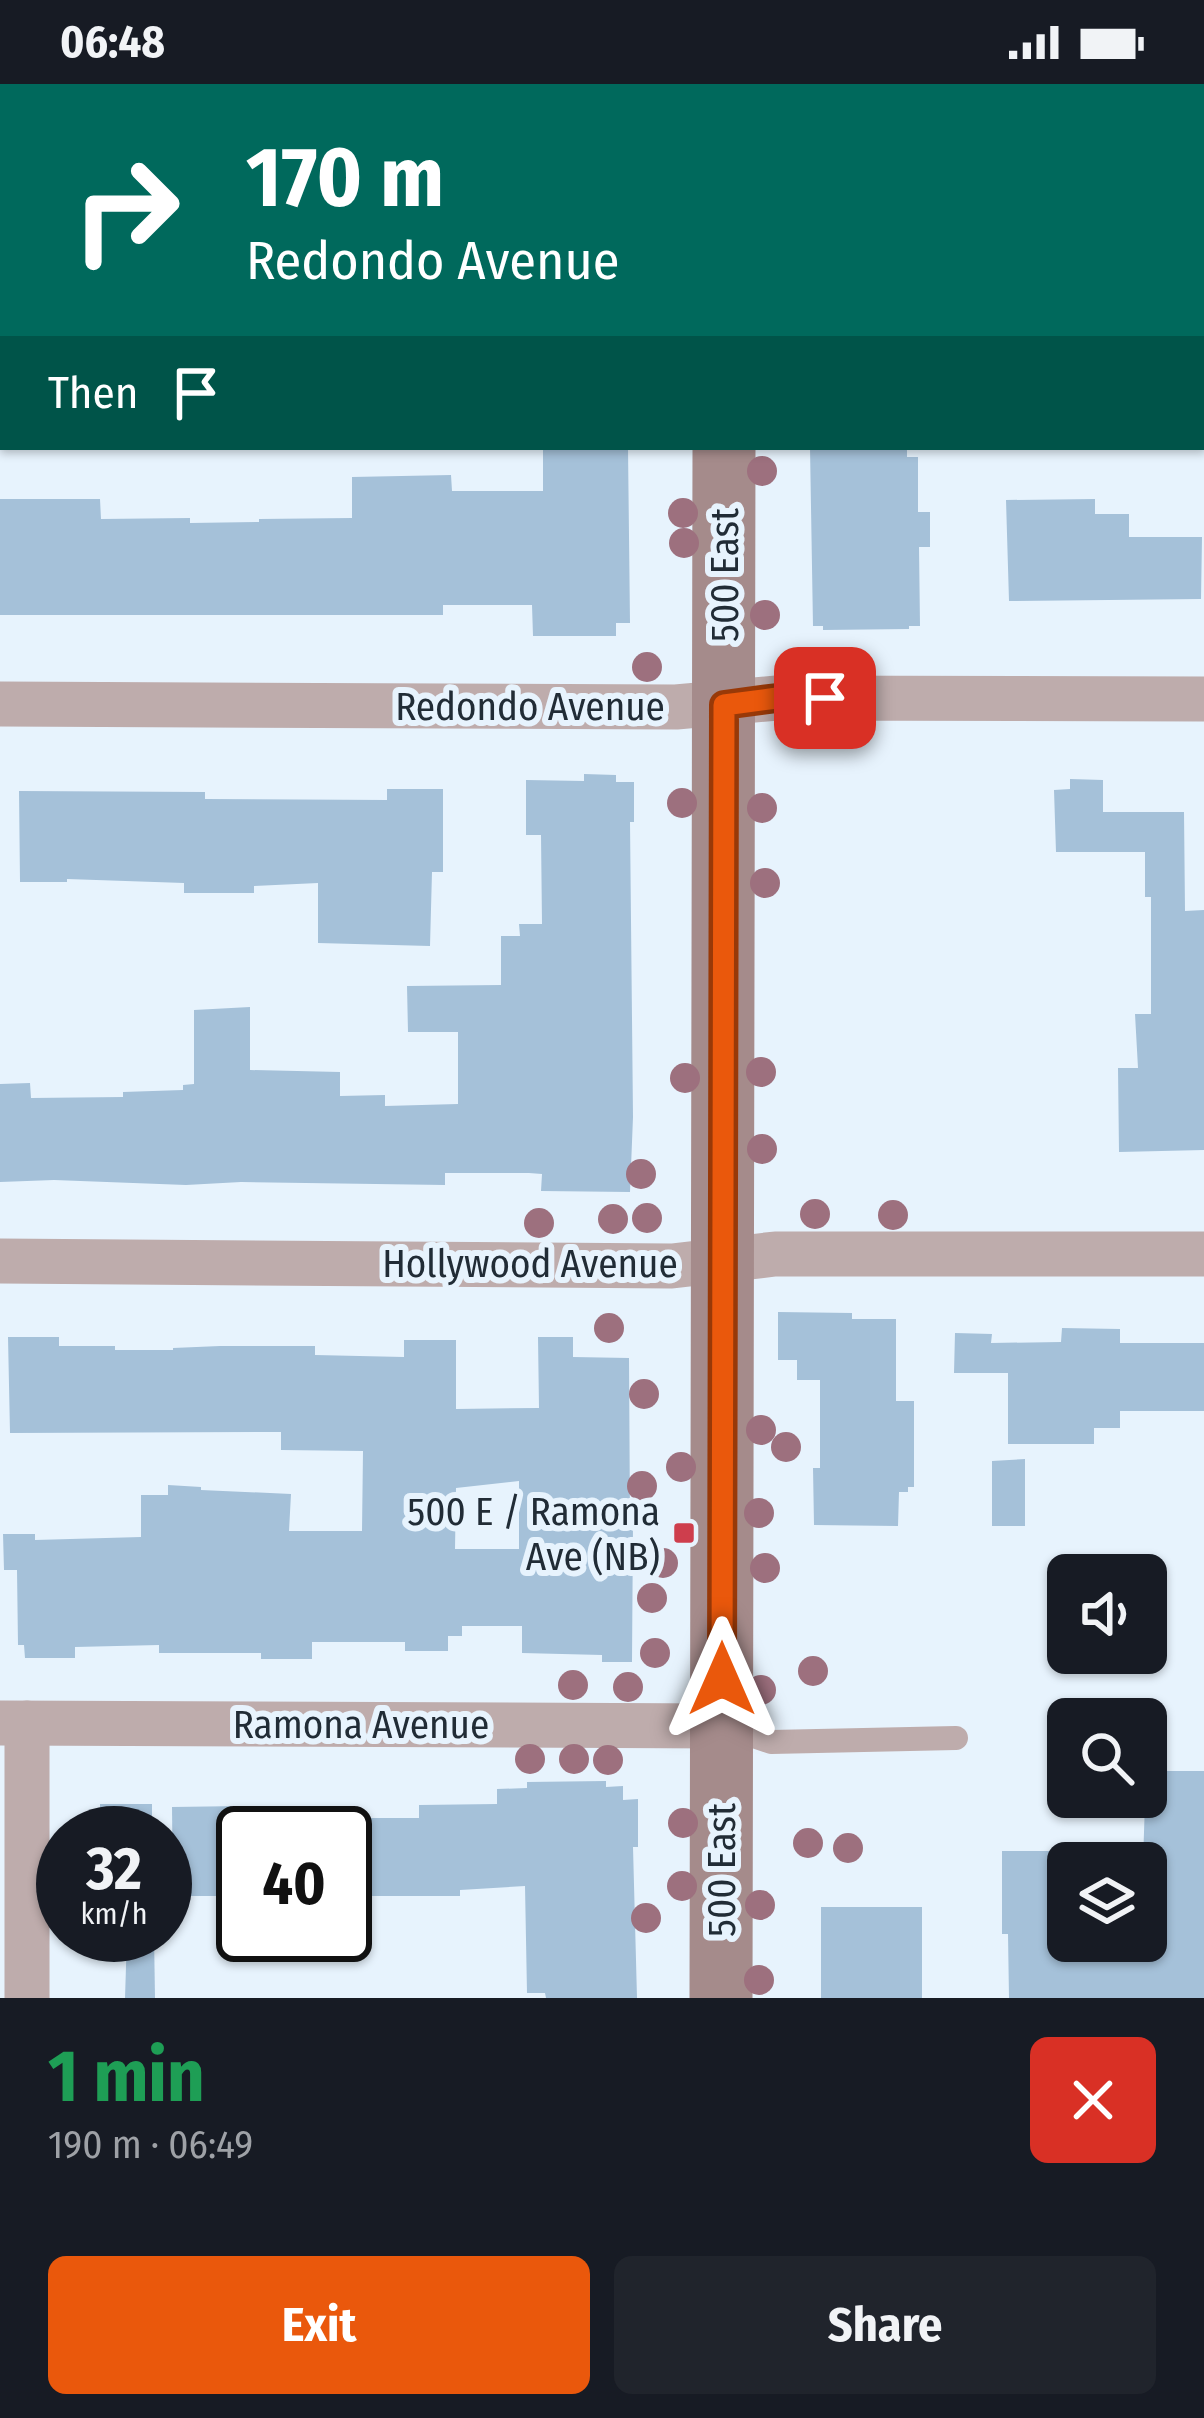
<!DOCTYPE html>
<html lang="en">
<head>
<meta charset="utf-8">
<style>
  :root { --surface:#171b24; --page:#20242c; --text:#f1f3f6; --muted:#9ea1a6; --accent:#ea580c }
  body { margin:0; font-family:"Fira Sans Condensed",sans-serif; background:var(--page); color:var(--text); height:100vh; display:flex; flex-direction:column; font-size:45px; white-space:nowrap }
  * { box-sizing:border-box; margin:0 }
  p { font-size:39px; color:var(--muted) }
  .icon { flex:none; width:66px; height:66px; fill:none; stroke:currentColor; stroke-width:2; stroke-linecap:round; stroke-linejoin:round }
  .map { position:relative; height:1914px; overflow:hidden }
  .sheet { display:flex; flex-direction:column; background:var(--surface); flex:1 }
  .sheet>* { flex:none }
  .hud { position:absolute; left:0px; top:0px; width:1206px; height:366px; box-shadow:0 3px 9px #0004; background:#00695c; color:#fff; overflow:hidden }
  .buttons { position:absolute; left:1047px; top:1470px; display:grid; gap:24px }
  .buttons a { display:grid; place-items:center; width:120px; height:120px; border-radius:18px; background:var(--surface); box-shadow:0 3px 9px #0004; font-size:60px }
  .speed { position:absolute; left:36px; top:1722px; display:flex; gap:24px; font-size:60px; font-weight:700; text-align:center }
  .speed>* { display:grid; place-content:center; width:156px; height:156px; border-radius:50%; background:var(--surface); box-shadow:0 3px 9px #0004; line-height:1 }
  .speed small { font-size:30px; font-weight:400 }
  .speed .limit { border:6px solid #111; border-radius:18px; background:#fff; color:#111 }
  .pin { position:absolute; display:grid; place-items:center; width:102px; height:102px; color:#fff; margin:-51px; border-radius:24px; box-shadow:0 6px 18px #0006 }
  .me { position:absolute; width:132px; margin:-66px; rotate:0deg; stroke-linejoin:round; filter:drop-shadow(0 0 9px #0008) }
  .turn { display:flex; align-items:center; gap:42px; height:252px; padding:0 48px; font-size:54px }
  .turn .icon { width:156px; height:156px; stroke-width:2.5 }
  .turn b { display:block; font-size:84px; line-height:102px }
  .then { display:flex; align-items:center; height:114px; padding:0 48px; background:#0003; gap:24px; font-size:45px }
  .round { display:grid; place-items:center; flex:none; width:126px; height:126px; border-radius:18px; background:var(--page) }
  .head { display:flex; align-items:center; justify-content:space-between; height:204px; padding:0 48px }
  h1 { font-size:72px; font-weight:700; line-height:90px; color:#1e9e55 }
  .action { display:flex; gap:24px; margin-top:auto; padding:24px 48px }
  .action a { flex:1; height:138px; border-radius:18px; background:var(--accent); color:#fff; font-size:48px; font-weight:700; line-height:138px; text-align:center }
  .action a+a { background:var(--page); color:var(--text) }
  .status { display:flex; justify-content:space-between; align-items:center; height:84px; padding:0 60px; background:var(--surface); direction:ltr }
  .status svg { height:33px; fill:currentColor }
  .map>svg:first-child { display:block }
</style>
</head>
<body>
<div class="status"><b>06:48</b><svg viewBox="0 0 49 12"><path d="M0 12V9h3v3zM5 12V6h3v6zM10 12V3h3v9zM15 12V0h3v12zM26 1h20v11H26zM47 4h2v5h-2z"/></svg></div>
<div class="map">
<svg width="1204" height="1914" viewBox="0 0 1204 1914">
  <rect width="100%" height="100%" fill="#e7f3fd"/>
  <g fill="#a5c1d9" fill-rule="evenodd">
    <path d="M543,363L628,364L630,539H616V552H533L532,521H443V531H0V415H100L101,435L190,434V439L259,438V435L352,434V393L451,391L452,407H543Z"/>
    <path d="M810,363H907V373H918V428H930V463H919L920,542H909V545L823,546V542H813Z"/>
    <path d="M1095,415V430H1129V453H1202L1201,515L1009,517L1006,416Z"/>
    <path d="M584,690L616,691V698H634V738H630L633,1033L630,1108L541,1107L542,1090L529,1089H445V1101L241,1098L186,1101L54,1096L0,1098V1000L30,999L31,1014L123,1013V1008L183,1006V1001L194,1000V926L250,923V986L340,988V1012L385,1011V1022L458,1020V948H408L407,902L501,901V852H520L519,840H542L541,751H526V696L584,697Z"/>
    <path d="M1070,695L1103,696V728H1184L1185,827L1204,826V1066L1119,1068L1118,984H1138L1135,930H1151V813H1145V768H1056L1054,706L1070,705Z"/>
    <path d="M387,705H443V788H432L430,862L318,859V799L254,802V809H184V799L67,795V798H20L19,707L205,708V715L387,716Z"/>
    <path d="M778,1228L852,1229V1235H896V1317H914V1403H908V1408H899L898,1442L814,1441L813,1384H820V1296H797V1276H778Z"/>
    <path d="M1062,1244L1120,1245V1259H1204V1327H1120V1344H1094V1360H1008V1289H954L955,1249L992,1250L991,1259L1061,1258Z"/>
    <path d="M8,1253H59V1262H115V1266H173V1264L220,1262H315V1271L404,1273V1256H456V1325L539,1324L538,1253H573V1273L629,1274L630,1439H633L632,1578H602V1571L522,1569V1542H462V1552H448V1567H405V1558H312V1575H261V1569H159V1561L75,1563V1574H25L24,1561H18L17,1486H4L3,1450H35V1456L141,1453V1411H168V1401L201,1403V1406L291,1410L289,1447H362L363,1367L281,1366V1348L10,1349ZM519,1397V1465H455L456,1404Z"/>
    <path d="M1025,1375V1442H992V1377Z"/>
    <path d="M1146,1687H1204V1914H1009L1008,1850H1002V1767H1068V1857H1146V1779H1143Z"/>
    <path d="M606,1697V1703L623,1702V1716L638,1715V1763H633L637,1914H546L545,1909H527L525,1802L460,1806V1812H345V1734H419V1721L497,1720V1705L527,1704V1698Z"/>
    <rect x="100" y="1720" width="52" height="29"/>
    <path d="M243,1722V1812H173L172,1723Z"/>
    <rect x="821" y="1823" width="101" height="91"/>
    <path d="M127,1851H154L155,1914H125Z"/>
  </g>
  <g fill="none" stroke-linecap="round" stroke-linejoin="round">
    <g stroke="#beacac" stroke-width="24">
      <path d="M465,3V0"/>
      <path d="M596,3V0"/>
      <path d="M1203,176H1204"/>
      <path d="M1203,300H1204"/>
      <path d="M724,1642L771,1658L956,1654"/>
    </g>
    <g stroke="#beacac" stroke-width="45">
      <path d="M0,620L676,623L777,614L1204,615"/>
      <path d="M0,1177L672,1182L775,1170H1204"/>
      <path d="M0,1639L721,1642"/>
      <path d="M27,1639V1914"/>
    </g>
    <g stroke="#a58b8b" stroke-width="63">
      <path d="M726,3V0"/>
      <path d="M1203,50H1204"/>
      <path d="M0,52H3"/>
      <path d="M721,1914L724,363"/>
    </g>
  </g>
  <g fill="#9d707e">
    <circle cx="762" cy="387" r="15"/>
    <circle cx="683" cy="429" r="15"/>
    <circle cx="684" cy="459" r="15"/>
    <circle cx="765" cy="531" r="15"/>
    <circle cx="647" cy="583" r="15"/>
    <circle cx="682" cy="719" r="15"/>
    <circle cx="762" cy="724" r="15"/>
    <circle cx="765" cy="799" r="15"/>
    <circle cx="761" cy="988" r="15"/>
    <circle cx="685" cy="994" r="15"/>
    <circle cx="762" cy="1065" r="15"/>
    <circle cx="641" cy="1090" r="15"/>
    <circle cx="815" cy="1130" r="15"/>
    <circle cx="893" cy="1131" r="15"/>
    <circle cx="647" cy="1134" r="15"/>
    <circle cx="613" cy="1135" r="15"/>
    <circle cx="539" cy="1139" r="15"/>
    <circle cx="609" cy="1244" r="15"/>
    <circle cx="644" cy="1310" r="15"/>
    <circle cx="761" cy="1346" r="15"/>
    <circle cx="786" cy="1363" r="15"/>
    <circle cx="681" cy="1383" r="15"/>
    <circle cx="642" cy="1402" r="15"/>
    <circle cx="759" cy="1429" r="15"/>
    <circle cx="663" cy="1479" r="15"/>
    <circle cx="765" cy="1484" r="15"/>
    <circle cx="652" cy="1514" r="15"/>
    <circle cx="655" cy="1569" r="15"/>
    <circle cx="813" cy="1587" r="15"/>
    <circle cx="573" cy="1601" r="15"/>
    <circle cx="628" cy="1603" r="15"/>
    <circle cx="761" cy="1606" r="15"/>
    <circle cx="530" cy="1675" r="15"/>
    <circle cx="574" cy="1675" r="15"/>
    <circle cx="608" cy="1676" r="15"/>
    <circle cx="683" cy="1739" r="15"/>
    <circle cx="808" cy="1759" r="15"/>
    <circle cx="848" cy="1764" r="15"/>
    <circle cx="682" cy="1802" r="15"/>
    <circle cx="760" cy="1821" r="15"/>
    <circle cx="646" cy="1834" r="15"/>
    <circle cx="759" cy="1896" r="15"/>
  </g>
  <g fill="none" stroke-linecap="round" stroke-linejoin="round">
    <g stroke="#983908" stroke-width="30">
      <path id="route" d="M722,1595L724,621L777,614H825"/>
    </g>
    <use href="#route" stroke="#ea580c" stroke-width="21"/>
  </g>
  <rect fill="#ce3e4d" stroke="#e7f3fd" stroke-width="4.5" x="672" y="1437" width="24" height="24" rx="6"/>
  <g text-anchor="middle" stroke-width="12" stroke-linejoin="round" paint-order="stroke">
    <g font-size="39" fill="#212c36" stroke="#e7f3fd">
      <text transform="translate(724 491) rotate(-90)" y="14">500 East</text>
      <text x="530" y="636">Redondo Avenue</text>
      <text x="530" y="1193">Hollywood Avenue</text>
      <text x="361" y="1654">Ramona Avenue</text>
      <text transform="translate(721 1786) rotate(-90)" y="14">500 East</text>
    </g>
    <g font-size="39" fill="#212c36" stroke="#e7f3fd" text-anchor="end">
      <text x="660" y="1441">500 E / Ramona<tspan x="660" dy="45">Ave (NB)</tspan></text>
    </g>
  </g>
</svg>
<div class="buttons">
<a><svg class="icon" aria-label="sound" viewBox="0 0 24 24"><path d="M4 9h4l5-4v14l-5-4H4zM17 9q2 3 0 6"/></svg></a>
<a><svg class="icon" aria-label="search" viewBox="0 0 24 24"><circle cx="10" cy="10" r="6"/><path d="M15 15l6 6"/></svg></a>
<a><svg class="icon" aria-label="layers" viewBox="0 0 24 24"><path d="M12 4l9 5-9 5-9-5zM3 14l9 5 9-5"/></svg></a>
</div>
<div class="speed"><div>32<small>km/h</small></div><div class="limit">40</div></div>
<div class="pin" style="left:825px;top:614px;background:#d93025"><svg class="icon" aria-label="arrive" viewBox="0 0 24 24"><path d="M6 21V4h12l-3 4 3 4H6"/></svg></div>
<svg class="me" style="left:722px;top:1595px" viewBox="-20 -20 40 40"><path d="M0-17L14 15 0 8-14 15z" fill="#ea580c" stroke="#fff" stroke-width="4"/></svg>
<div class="hud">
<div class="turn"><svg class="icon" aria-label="right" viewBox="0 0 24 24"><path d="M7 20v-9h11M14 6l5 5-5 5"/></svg><div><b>170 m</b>Redondo Avenue</div></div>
<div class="then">Then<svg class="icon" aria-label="arrive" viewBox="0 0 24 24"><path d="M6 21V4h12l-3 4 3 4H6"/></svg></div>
</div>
</div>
<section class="sheet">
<div class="head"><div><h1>1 min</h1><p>190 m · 06:49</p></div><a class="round" style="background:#d93025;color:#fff"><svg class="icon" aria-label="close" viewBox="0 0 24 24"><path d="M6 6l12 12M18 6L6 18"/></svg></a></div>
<div class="action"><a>Exit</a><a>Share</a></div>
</section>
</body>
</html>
